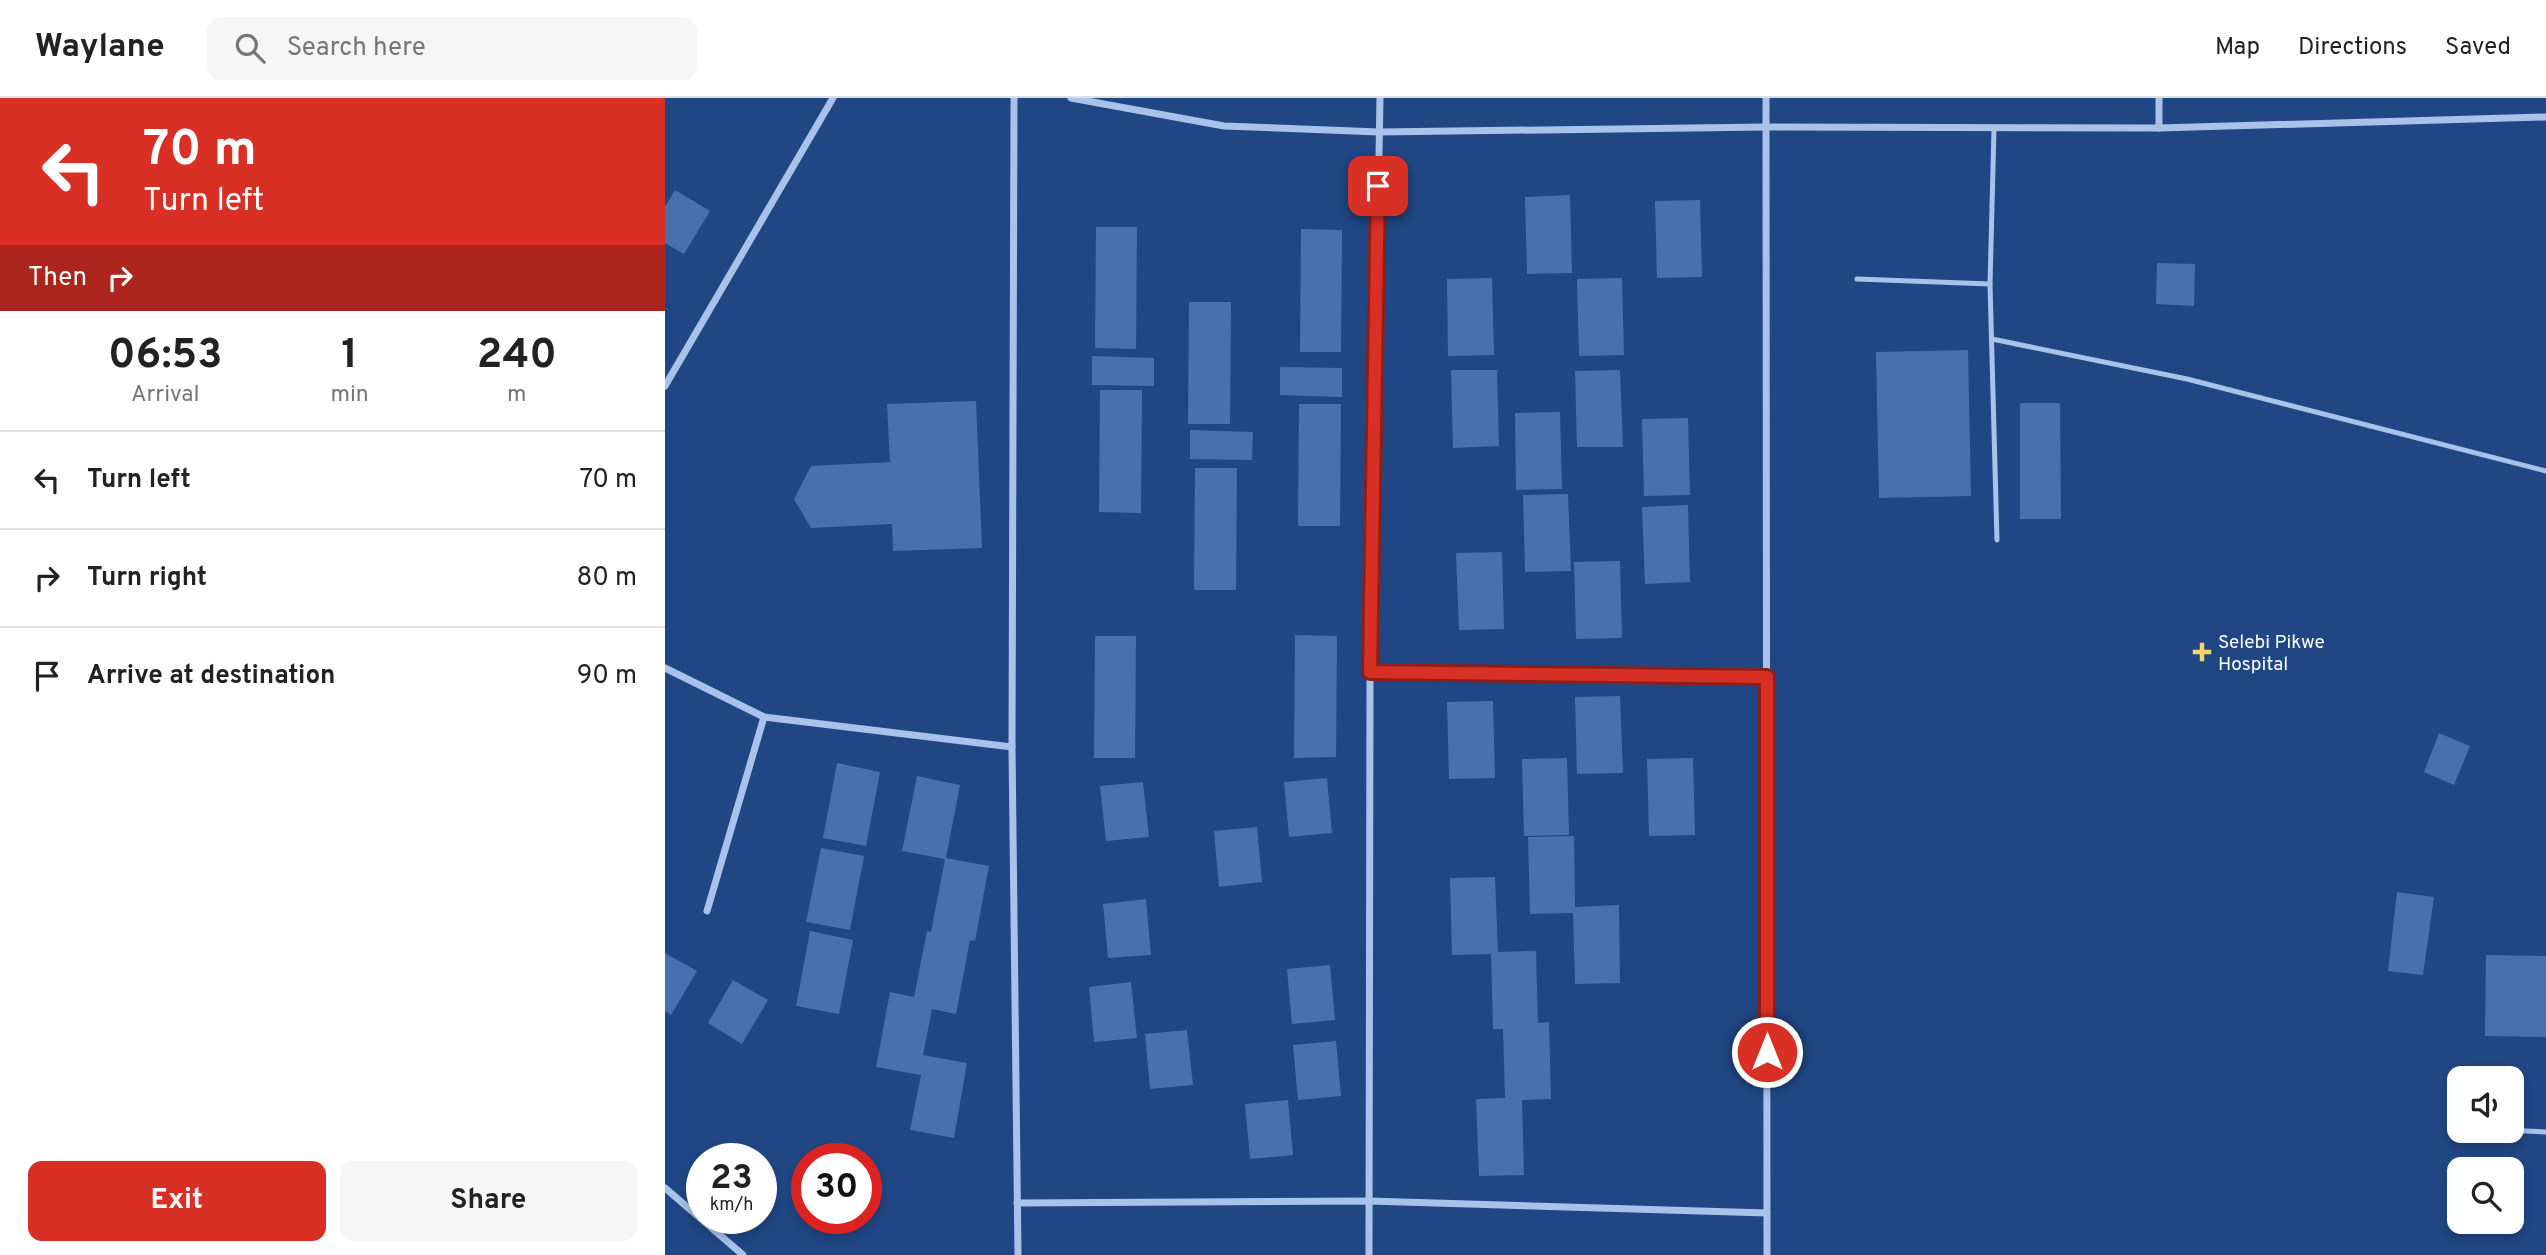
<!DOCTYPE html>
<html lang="en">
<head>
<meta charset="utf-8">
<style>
  :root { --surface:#fff; --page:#f6f6f6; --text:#222; --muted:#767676; --line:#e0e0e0; --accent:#d93025 }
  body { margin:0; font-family:Overpass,sans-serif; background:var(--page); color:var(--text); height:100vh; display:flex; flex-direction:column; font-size:26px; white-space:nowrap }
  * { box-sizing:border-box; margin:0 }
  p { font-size:23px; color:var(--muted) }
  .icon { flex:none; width:38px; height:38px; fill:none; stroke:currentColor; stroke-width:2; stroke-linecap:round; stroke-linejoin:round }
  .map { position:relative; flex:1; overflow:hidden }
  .panel { display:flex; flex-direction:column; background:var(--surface); width:665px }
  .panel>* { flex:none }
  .top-card { background:#d93025; color:#fff; overflow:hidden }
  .buttons { position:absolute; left:1782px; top:968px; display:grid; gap:14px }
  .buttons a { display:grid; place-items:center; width:77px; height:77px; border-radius:14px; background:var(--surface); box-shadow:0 4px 10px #0003; font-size:35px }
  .speed { position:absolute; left:21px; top:1045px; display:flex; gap:14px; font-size:35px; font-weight:700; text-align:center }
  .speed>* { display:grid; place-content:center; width:91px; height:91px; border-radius:50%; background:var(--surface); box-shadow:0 4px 10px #0003; line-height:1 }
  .speed small { font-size:18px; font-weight:400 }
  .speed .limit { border:10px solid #d22; background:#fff; color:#111 }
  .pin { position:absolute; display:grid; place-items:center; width:60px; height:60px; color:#fff; margin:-30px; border-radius:14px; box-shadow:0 4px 10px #0006 }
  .me { position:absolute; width:77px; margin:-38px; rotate:0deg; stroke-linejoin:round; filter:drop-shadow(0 0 5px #0008) }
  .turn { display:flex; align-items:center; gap:24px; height:147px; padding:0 28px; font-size:32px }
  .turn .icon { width:91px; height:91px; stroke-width:2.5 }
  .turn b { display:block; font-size:49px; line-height:60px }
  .then { display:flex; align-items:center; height:66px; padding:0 28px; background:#0003; gap:14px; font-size:26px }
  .eta { display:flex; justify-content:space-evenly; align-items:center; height:119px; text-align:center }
  .eta b { font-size:42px; font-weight:700; line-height:49px }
  .cta { display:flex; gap:14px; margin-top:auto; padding:14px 28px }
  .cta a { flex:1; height:80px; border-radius:14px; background:var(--accent); color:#fff; font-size:28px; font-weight:700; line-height:80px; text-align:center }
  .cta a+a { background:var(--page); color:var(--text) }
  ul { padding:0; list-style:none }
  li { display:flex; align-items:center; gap:21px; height:98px; padding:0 28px; border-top:2px solid var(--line) }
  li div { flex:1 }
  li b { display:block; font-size:26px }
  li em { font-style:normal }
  header { display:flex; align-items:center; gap:42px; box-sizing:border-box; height:98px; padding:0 35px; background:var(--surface); border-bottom:2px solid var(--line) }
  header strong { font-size:33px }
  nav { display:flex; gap:38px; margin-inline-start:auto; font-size:24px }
  .search { width:490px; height:63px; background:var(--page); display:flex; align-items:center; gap:18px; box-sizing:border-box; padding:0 24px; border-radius:14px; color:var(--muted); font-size:26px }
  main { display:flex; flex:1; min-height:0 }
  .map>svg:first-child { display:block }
</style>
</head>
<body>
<header>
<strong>Waylane</strong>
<div class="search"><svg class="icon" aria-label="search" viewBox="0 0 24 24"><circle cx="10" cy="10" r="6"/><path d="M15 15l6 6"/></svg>Search here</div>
<nav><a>Map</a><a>Directions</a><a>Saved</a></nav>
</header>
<main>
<section class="panel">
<div class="top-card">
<div class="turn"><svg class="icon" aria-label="left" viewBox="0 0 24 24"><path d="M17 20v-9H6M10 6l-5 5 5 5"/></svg><div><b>70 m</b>Turn left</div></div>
<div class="then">Then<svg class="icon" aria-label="right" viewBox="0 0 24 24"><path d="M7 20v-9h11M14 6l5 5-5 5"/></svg></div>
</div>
<div class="eta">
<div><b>06:53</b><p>Arrival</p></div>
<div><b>1</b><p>min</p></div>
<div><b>240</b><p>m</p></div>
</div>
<ul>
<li><svg class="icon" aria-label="left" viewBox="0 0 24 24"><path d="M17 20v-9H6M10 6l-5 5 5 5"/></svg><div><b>Turn left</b></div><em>70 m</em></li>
<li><svg class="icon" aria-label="right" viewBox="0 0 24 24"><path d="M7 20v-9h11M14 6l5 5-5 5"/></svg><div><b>Turn right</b></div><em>80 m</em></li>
<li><svg class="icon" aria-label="arrive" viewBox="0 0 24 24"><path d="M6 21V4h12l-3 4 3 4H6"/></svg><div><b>Arrive at destination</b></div><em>90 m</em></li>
</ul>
<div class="cta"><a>Exit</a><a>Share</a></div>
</section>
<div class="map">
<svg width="1881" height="1157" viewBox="0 0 1881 1157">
  <rect width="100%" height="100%" fill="#204684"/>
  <g fill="#4970ac">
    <path d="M10,92L45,113L19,156L0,145V109Z"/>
    <path d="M905,97L907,175L862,176L860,99Z"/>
    <path d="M1035,102L1037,179L992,180L990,103Z"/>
    <path d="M431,129H472L471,251L430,250Z"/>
    <path d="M636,131L677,132L676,254H635Z"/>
    <path d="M1492,165L1530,166L1529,208L1491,206Z"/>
    <path d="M827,180L829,257L783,258L782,181Z"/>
    <path d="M957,180L959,257L914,258L912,181Z"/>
    <path d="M524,204H566L565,326H523Z"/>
    <path d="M1303,252L1306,398L1214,400L1211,254Z"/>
    <path d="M427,258L489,260V288L427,287Z"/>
    <path d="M615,269L677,270V299L615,297Z"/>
    <path d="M786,272H832L834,348L788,350Z"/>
    <path d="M955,272L958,349H912L910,273Z"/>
    <path d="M435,292H477L476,415L434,414Z"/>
    <path d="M311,303L317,450L228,453L227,426L146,430L129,401L146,368L225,364L222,306Z"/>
    <path d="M1355,305H1395L1396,421H1355Z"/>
    <path d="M634,306H676L675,428H633Z"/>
    <path d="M895,314L897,391L851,392L850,315Z"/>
    <path d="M1023,320L1025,397L979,398L977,321Z"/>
    <path d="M525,332L588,334L587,362L525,361Z"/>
    <path d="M530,370H572L571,492H529Z"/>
    <path d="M903,396L906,473L860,474L858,397Z"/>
    <path d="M1023,407L1025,484L980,486L977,409Z"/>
    <path d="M837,454L839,531L794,532L791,455Z"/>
    <path d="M955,463L957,540L911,541L909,464Z"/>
    <path d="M630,537L672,538L671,659L629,660Z"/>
    <path d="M430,538H471L470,660H429Z"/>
    <path d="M955,598L958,675L912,676L910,599Z"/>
    <path d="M828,603L830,680L784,681L782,604Z"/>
    <path d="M1774,635L1805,648L1789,687L1759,674Z"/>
    <path d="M902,660L904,737L859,738L857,661Z"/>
    <path d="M1028,660L1030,737L984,738L982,661Z"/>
    <path d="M172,665L215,674L201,748L158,740Z"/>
    <path d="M252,678L295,687L281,760L324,768L310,843L305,842L291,916L267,911L258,957L302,965L289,1040L245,1032L256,977L211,969L225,894L249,899L262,833L266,834L280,761L237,753Z"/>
    <path d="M662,680L667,735L624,739L619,684Z"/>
    <path d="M478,684L484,739L441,743L435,688Z"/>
    <path d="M592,729L597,784L554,789L549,733Z"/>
    <path d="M909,738L910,809L954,807L955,885L910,886L908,815L865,816L863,739Z"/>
    <path d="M156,750L199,758L185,832L141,824Z"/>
    <path d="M830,779L833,854L871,853L873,925L884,924L886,1001L857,1002L859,1077L814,1078L811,1001L840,1000L838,931H828L826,856L787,857L785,780Z"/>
    <path d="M1732,794L1769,799L1758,877L1723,873Z"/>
    <path d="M481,801L486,857L443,860L438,806Z"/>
    <path d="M145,833L188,842L174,916L131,908Z"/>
    <path d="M0,855L32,873L6,917L0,913Z"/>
    <path d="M1821,857L1881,858V939L1820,938Z"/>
    <path d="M665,867L670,922L627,926L622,871Z"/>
    <path d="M68,882L103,902L77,946L43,925Z"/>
    <path d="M466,884L472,940L429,944L424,889Z"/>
    <path d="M522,932L528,987L485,991L480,936Z"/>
    <path d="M671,943L676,998L633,1002L628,947Z"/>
    <path d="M623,1002L628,1057L585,1061L580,1006Z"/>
  </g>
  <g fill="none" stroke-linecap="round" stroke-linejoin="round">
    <g stroke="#a8c2e9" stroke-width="5">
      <path d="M1329,31L1325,186L1332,442"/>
      <path d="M1192,181L1325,186"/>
      <path d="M1327,241L1522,281L1881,373"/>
      <path d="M1839,1032L1881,1034"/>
    </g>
    <g stroke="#a8c2e9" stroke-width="7">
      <path d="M349,0L347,649L353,1157"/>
      <path d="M406,0L559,28L714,34L1101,29L1494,30L1881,19"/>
      <path d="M1101,0L1102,1157"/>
      <path d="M1494,30V0"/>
      <path d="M0,288L168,0"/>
      <path d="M0,570L99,619L347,649"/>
      <path d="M705,574L1102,579"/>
      <path d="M42,813L99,619"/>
      <path d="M0,1090L78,1157"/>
      <path d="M352,1105L704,1103L1102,1115"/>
      <path d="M704,1157L705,574L715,0"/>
    </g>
  </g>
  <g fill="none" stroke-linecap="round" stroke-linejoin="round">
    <g stroke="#8d1f18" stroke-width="18">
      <path id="route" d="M713,88L705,574L1102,579V954"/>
    </g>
    <use href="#route" stroke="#d93025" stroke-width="12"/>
  </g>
  <path fill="#f6d569" stroke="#204684" stroke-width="2.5" d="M1533.5 543.5h7v7h7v7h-7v7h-7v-7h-7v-7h7z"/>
  <g text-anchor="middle" stroke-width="5" stroke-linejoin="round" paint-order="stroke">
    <g font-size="19" fill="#fff" stroke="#204684" text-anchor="start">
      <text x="1553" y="550">Selebi Pikwe<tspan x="1553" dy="22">Hospital</tspan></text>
    </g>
  </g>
</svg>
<div class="buttons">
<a><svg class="icon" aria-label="sound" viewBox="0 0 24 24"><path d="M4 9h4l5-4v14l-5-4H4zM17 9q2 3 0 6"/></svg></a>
<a><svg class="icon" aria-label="search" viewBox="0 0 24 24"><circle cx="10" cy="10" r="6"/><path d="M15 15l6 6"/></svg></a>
</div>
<div class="speed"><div>23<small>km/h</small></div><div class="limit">30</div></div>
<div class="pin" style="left:713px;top:88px;background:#d93025"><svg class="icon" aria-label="arrive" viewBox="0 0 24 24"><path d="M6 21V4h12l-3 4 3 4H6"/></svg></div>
<svg class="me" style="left:1102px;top:954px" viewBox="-20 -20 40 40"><circle r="17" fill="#d93025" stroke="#fff" stroke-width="3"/><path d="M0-11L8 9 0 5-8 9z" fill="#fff"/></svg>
</div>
</main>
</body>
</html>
